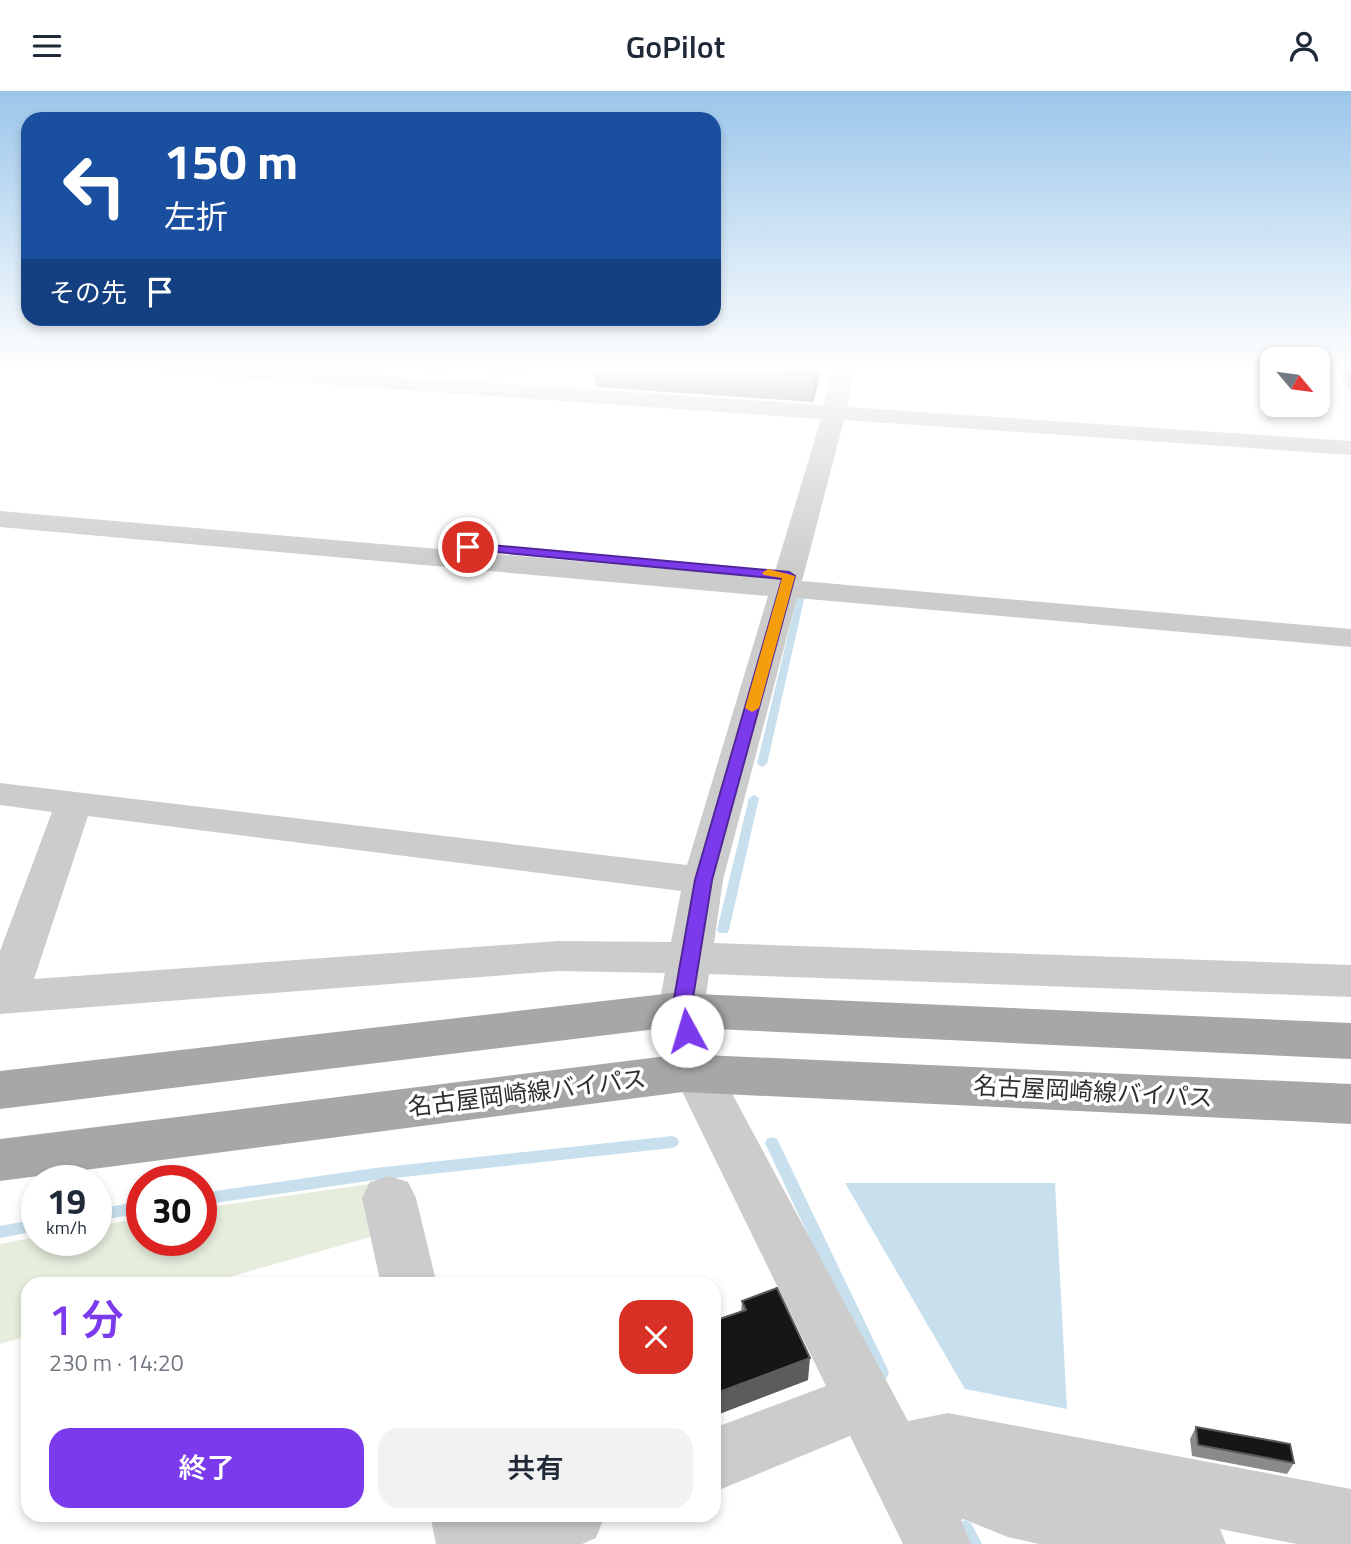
<!DOCTYPE html>
<html lang="ja">
<head>
<meta charset="utf-8">
<style>
  :root { --surface:#fff; --page:#f2f2f3; --text:#1f2937; --muted:#747a83; --accent:#7c3aed }
  body { margin:0; font-family:"Titillium Web","Noto Sans JP",sans-serif; background:var(--page); color:var(--text); height:100vh; display:flex; flex-direction:column; font-size:26px; white-space:nowrap }
  * { box-sizing:border-box; margin:0 }
  p { font-size:23px; color:var(--muted) }
  .icon { flex:none; width:38px; height:38px; fill:none; stroke:currentColor; stroke-width:2; stroke-linecap:round; stroke-linejoin:round }
  .map { position:relative; flex:1; overflow:hidden }
  .drawer { position:absolute; left:21px; top:1186px; width:700px; height:245px; display:flex; flex-direction:column; background:var(--surface); border-radius:21px; box-shadow:0 4px 10px #0003 }
  .drawer>* { flex:none }
  .banner { position:absolute; left:21px; top:21px; width:700px; height:214px; border-radius:21px; box-shadow:0 4px 10px #0003; background:#1a4fa0; color:#fff; overflow:hidden }
  .needle { width:46px; rotate:119deg }
  .buttons { position:absolute; left:1260px; top:256px; display:grid; gap:14px }
  .buttons a { display:grid; place-items:center; width:70px; height:70px; border-radius:14px; background:var(--surface); box-shadow:0 4px 10px #0003; font-size:35px }
  .speed { position:absolute; left:21px; top:1074px; display:flex; gap:14px; font-size:35px; font-weight:700; text-align:center }
  .speed>* { display:grid; place-content:center; width:91px; height:91px; border-radius:50%; background:var(--surface); box-shadow:0 4px 10px #0003; line-height:1 }
  .speed small { font-size:18px; font-weight:400 }
  .speed .limit { border:10px solid #d22; background:#fff; color:#111 }
  .pin { position:absolute; display:grid; place-items:center; width:60px; height:60px; color:#fff; margin:-30px; border:4px solid #fff; border-radius:50%; box-shadow:0 2px 7px #0007 }
  .me { position:absolute; width:77px; margin:-38px; rotate:354deg; stroke-linejoin:round; filter:drop-shadow(0 0 5px #0008) }
  .turn { display:flex; align-items:center; gap:24px; height:147px; padding:0 28px; font-size:32px }
  .turn .icon { width:91px; height:91px; stroke-width:2.5 }
  .turn b { display:block; font-size:49px; line-height:60px }
  .then { display:flex; align-items:center; height:66px; padding:0 28px; background:#0003; gap:14px; font-size:26px }
  .round { display:grid; place-items:center; flex:none; width:74px; height:74px; border-radius:21px; background:var(--page) }
  .headline { display:flex; align-items:center; justify-content:space-between; height:119px; padding:0 28px }
  h1 { font-size:42px; font-weight:600; line-height:52px; color:var(--accent) }
  .primary-button { display:flex; gap:14px; margin-top:auto; padding:14px 28px }
  .primary-button a { flex:1; height:80px; border-radius:21px; background:var(--accent); color:#fff; font-size:28px; font-weight:600; line-height:80px; text-align:center }
  .primary-button a+a { background:var(--page); color:var(--text) }
  header { display:flex; justify-content:space-between; align-items:center; height:91px; padding:0 28px; background:var(--surface); font-size:32px; font-weight:600 }
  .map>svg:first-child { display:block }
</style>
</head>
<body>
<header><svg class="icon" aria-label="menu" viewBox="0 0 24 24"><path d="M4 6h16M4 12h16M4 18h16"/></svg>GoPilot<svg class="icon" aria-label="person" viewBox="0 0 24 24"><circle cx="12" cy="8" r="4"/><path d="M4 21q1-7 8-7t8 7"/></svg></header>
<div class="map">
<svg width="1351" height="1453" viewBox="0 0 1351 1453">
  <rect width="100%" height="100%" fill="#fff"/>
  <g fill="#e6eddd">
    <path d="M310,276H454L446,285Z"/>
    <path d="M369,1093L381,1143L205,1193L28,1194V1245L0,1253V1153L37,1146V1150H96V1135L142,1127V1150H201V1117Z"/>
  </g>
  <path fill="#c8e0ee" d="M845,1092H1055L1067,1318L965,1298Z"/>
  <g fill="none" stroke-linecap="round" stroke-linejoin="round">
    <g fill="#c8e0ee" fill-rule="evenodd">
      <path d="M798,502H804L805,504L767,673L762,676L757,673Z"/>
      <path d="M754,704L759,707L729,839L727,842H719L717,839L749,707Z"/>
      <path d="M672,1045L677,1047L679,1051L677,1055L672,1057L375,1089L201,1114V1102L375,1077Z"/>
      <path d="M772,1046L777,1048L779,1052L887,1277L889,1282L887,1287L881,1290L875,1287L765,1052L767,1048Z"/>
      <path d="M142,1110V1122L96,1130V1118Z"/>
      <path d="M37,1128V1140L0,1147V1135Z"/>
      <path d="M965,1429L971,1432L982,1453H963L956,1438L959,1432Z"/>
    </g>
    <g fill="#ccc" fill-rule="evenodd">
      <path d="M151,276H258L824,314L833,276H855L847,316L1351,350V364L844,329L802,490L1351,538V556L797,507L723,789L714,852L1351,874V906L709,883L704,919L721,982L908,1330L948,1322L1351,1398V1453H1297L1220,1438L1226,1453H1039L1008,1446L963,1428L961,1429L971,1453H903L850,1345L714,1401V1337L826,1295L673,982L658,919L665,882L558,880L0,923V860L52,721L0,714V692L687,774L768,505L0,436V420L773,487L821,328L162,282L154,281ZM88,725L681,800L671,851L558,850L34,888Z"/>
      <path d="M389,1085L408,1091L416,1107L437,1194H381L362,1107L370,1091Z"/>
      <path d="M430,1424H605L596,1447L582,1453H436Z"/>
    </g>
    <g fill="#a7a7a7" fill-rule="evenodd">
      <path d="M673,902L1351,932V968L673,936L0,1018V980Z"/>
      <path d="M683,963L1351,993V1033L683,1001L0,1090V1048Z"/>
    </g>
  </g>
  <g fill="#8a8a8a">
    <path d="M485,276H526L521,282L485,280Z"/>
    <path d="M594,276H823L813,311L595,296Z"/>
    <path d="M1336,276H1351V301Z"/>
    <path d="M742,1210L808,1289L714,1325V1230L741,1221Z"/>
    <path d="M1196,1336L1294,1372L1287,1383L1192,1365L1190,1348Z"/>
  </g>
  <g fill="#5c5c5c">
    <path d="M520,276H526L521,282Z"/>
    <path d="M817,276H823L813,311L814,284Z"/>
    <path d="M810,1267L808,1289L714,1325V1303Z"/>
  </g>
  <g fill="#161616" stroke="#5c5c5c" stroke-width="2">
    <path d="M692,276H817L814,284Z"/>
    <path d="M1343,276H1351V289Z"/>
    <path d="M777,1197L810,1267L714,1303V1230L746,1219L742,1210Z"/>
    <path d="M1196,1336L1290,1353L1294,1372L1198,1354Z"/>
  </g>
  <linearGradient id="sky" x2="0" y2="1"><stop stop-color="#9bc6ea"/><stop offset="0.58" stop-color="#fff"/><stop offset="1" stop-color="#fff" stop-opacity="0"/></linearGradient>
  <rect width="1351" height="479" fill="url(#sky)"/>
  <path fill="#7c3aed" stroke="#51269a" stroke-width="2" d="M468,452L789,481L795,485L712,789L691,919L696,940L693,945L687,947L680,945L672,919L695,789L782,488L464,458V453Z"/>
  <path fill="#f59e0b" d="M768,478L795,485L759,617L752,621L745,617L782,487L764,484L762,482Z"/>
  <g text-anchor="middle" stroke-width="7" stroke-linejoin="round" paint-order="stroke">
    <g font-size="24" fill="#2f2f2f" stroke="#fff">
      <text transform="translate(1093 1001) rotate(3)" y="8">名古屋岡崎線バイパス</text>
      <text transform="translate(527 1002) rotate(-7)" y="8">名古屋岡崎線バイパス</text>
    </g>
  </g>
</svg>
<div class="buttons">
<a><svg class="needle" viewBox="-14 -14 28 28"><path d="M0-13l5 13h-10z" fill="#e53935"/><path d="M0 13l5-13h-10z" fill="#747a83"/></svg></a>
</div>
<div class="speed"><div>19<small>km/h</small></div><div class="limit">30</div></div>
<div class="pin" style="left:468px;top:456px;background:#d93025"><svg class="icon" aria-label="arrive" viewBox="0 0 24 24"><path d="M6 21V4h12l-3 4 3 4H6"/></svg></div>
<svg class="me" style="left:687px;top:940px" viewBox="-20 -20 40 40"><circle r="19" fill="#fff"/><path d="M0-13L10 11 0 6-10 11z" fill="#7c3aed"/></svg>
<div class="banner">
<div class="turn"><svg class="icon" aria-label="left" viewBox="0 0 24 24"><path d="M17 20v-9H6M10 6l-5 5 5 5"/></svg><div><b>150 m</b>左折</div></div>
<div class="then">その先<svg class="icon" aria-label="arrive" viewBox="0 0 24 24"><path d="M6 21V4h12l-3 4 3 4H6"/></svg></div>
</div>
<section class="drawer">
<div class="headline"><div><h1>1 分</h1><p>230 m · 14:20</p></div><a class="round" style="background:#d93025;color:#fff"><svg class="icon" aria-label="close" viewBox="0 0 24 24"><path d="M6 6l12 12M18 6L6 18"/></svg></a></div>
<div class="primary-button"><a>終了</a><a>共有</a></div>
</section>
</div>
</body>
</html>
